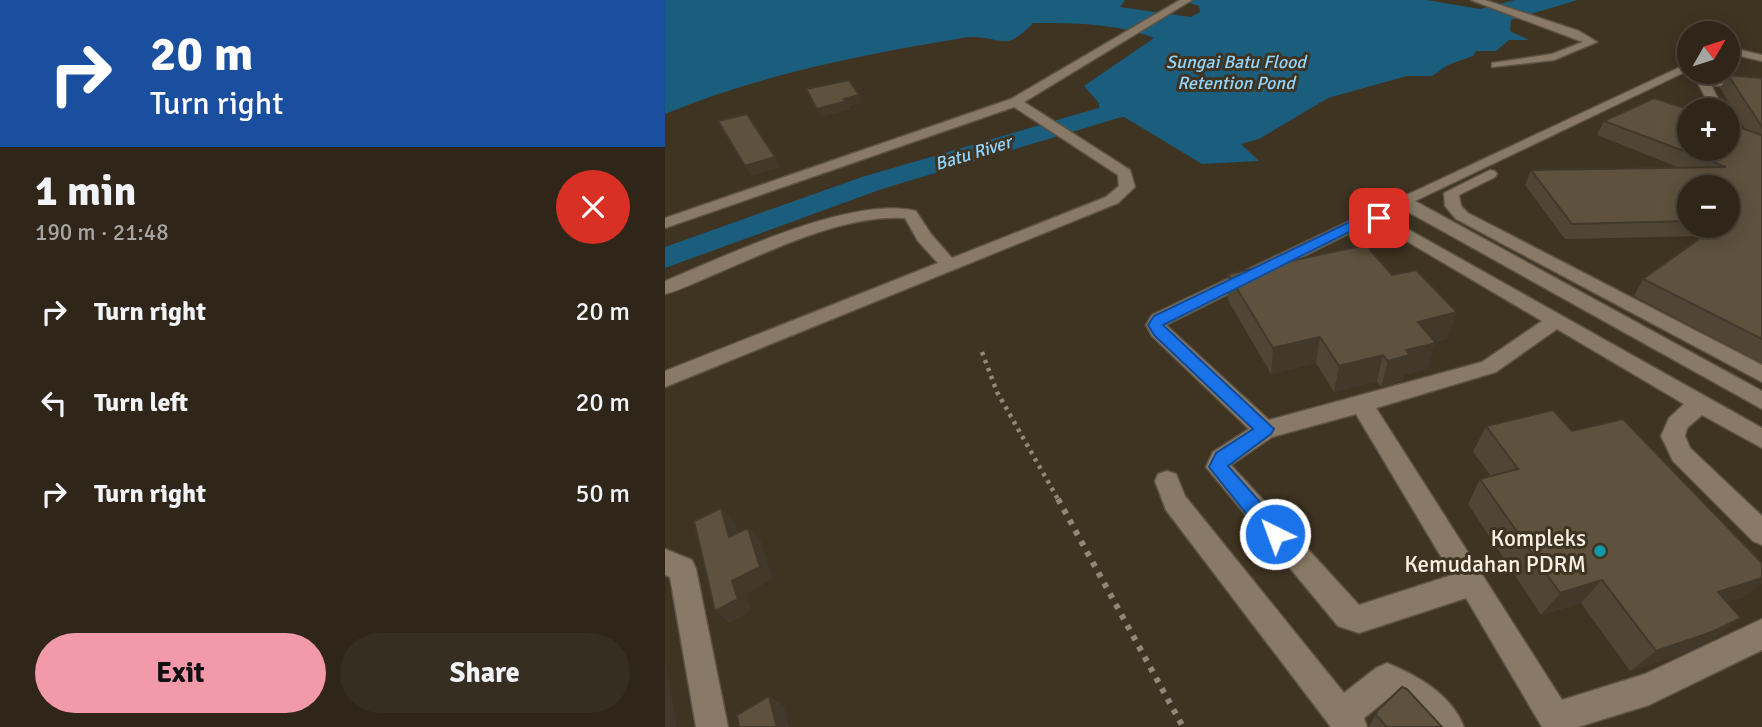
<!DOCTYPE html>
<html lang="en">
<head>
<meta charset="utf-8">
<style>
  :root { --surface:#2f2619; --page:#372e22; --text:#f1f3f6; --muted:#a7a5a2; --line:#4a4338; --accent:#f39aaa }
  body { margin:0; font-family:Signika,sans-serif; background:var(--page); color:var(--text); height:100vh; display:flex; flex-direction:column; font-size:26px; white-space:nowrap }
  * { box-sizing:border-box; margin:0 }
  p { font-size:23px; color:var(--muted) }
  .icon { flex:none; width:38px; height:38px; fill:none; stroke:currentColor; stroke-width:2; stroke-linecap:round; stroke-linejoin:round }
  .map { position:relative; flex:1; overflow:hidden }
  .sheet { display:flex; flex-direction:column; background:var(--surface); width:665px }
  .sheet>* { flex:none }
  .top-card { background:#1a4fa0; color:#fff; overflow:hidden }
  .needle { width:46px; rotate:51deg }
  .buttons { position:absolute; left:1012px; top:21px; display:grid; gap:14px }
  .buttons a { display:grid; place-items:center; width:63px; height:63px; border-radius:50%; background:var(--surface); box-shadow:0 4px 18px #0003,0 0 0 2px var(--line); font-size:35px }
  .pin { position:absolute; display:grid; place-items:center; width:60px; height:60px; color:#fff; margin:-30px; border-radius:14px; box-shadow:0 4px 10px #0006 }
  .me { position:absolute; width:77px; margin:-38px; rotate:318deg; stroke-linejoin:round; filter:drop-shadow(0 0 5px #0008) }
  .turn { display:flex; align-items:center; gap:24px; height:147px; padding:0 35px; font-size:32px }
  .turn .icon { width:91px; height:91px; stroke-width:2.5 }
  .turn b { display:block; font-size:49px; line-height:60px }
  .round { display:grid; place-items:center; flex:none; width:74px; height:74px; border-radius:37px; background:var(--page) }
  .summary { display:flex; align-items:center; justify-content:space-between; height:119px; padding:0 35px }
  h1 { font-size:42px; font-weight:700; line-height:52px }
  .button { display:flex; gap:14px; margin-top:auto; padding:14px 35px }
  .button a { flex:1; height:80px; border-radius:42px; background:var(--accent); color:#111; font-size:28px; font-weight:700; line-height:80px; text-align:center }
  .button a+a { background:var(--page); color:var(--text) }
  ul { padding:0; list-style:none }
  li { display:flex; align-items:center; gap:21px; height:91px; padding:0 35px }
  li div { flex:1 }
  li b { display:block; font-size:26px }
  li em { font-style:normal }
  main { display:flex; flex:1; min-height:0 }
  .map>svg:first-child { display:block }
</style>
</head>
<body>
<main>
<section class="sheet">
<div class="top-card">
<div class="turn"><svg class="icon" aria-label="right" viewBox="0 0 24 24"><path d="M7 20v-9h11M14 6l5 5-5 5"/></svg><div><b>20 m</b>Turn right</div></div>
</div>
<div class="summary"><div><h1>1 min</h1><p>190 m · 21:48</p></div><a class="round" style="background:#d93025;color:#fff"><svg class="icon" aria-label="close" viewBox="0 0 24 24"><path d="M6 6l12 12M18 6L6 18"/></svg></a></div>
<ul>
<li><svg class="icon" aria-label="right" viewBox="0 0 24 24"><path d="M7 20v-9h11M14 6l5 5-5 5"/></svg><div><b>Turn right</b></div><em>20 m</em></li>
<li><svg class="icon" aria-label="left" viewBox="0 0 24 24"><path d="M17 20v-9H6M10 6l-5 5 5 5"/></svg><div><b>Turn left</b></div><em>20 m</em></li>
<li><svg class="icon" aria-label="right" viewBox="0 0 24 24"><path d="M7 20v-9h11M14 6l5 5-5 5"/></svg><div><b>Turn right</b></div><em>50 m</em></li>
</ul>
<div class="button"><a>Exit</a><a>Share</a></div>
</section>
<div class="map">
<svg width="1097" height="727" viewBox="0 0 1097 727">
  <rect width="100%" height="100%" fill="#3f3321"/>
  <path fill="#1b5d7d" d="M0,0H460L455,7L526,17L535,12L534,6L515,0H762L815,9L850,0H913L846,20L845,31L864,40H844L831,51H811L808,56L783,65L767,76H742L663,98L594,139L576,144L594,161L537,164L459,117L434,116V103L419,86L489,38C449,23 410,23 368,23C339,53 340,37 306,37C298,37 288,40 280,41C185,57 89,77 0,114Z"/>
  <g fill="none" stroke-linecap="round" stroke-linejoin="round">
    <path fill="#1b5d7d" fill-rule="evenodd" d="M466,73L474,75L477,80L467,90L457,117L217,189L0,268V247L197,177L437,107L448,82Z"/>
    <g stroke="#5d5243" stroke-width="3">
      <g id="minor">
        <path d="M515,0H527L359,102L465,170L470,187L453,203L0,387V371L273,263L253,241L240,218C181,214 109,249 55,272C37,279 19,289 0,294V281C61,256 187,195 251,211L266,234L287,258L441,197L454,186L453,175L349,107L0,228V218L346,99Z"/>
        <path d="M806,0H820L914,31L932,42L889,60L827,67V63L887,54L918,42Z"/>
        <path d="M1062,47L1097,55V61L1062,53Z"/>
        <path d="M1024,63V70L750,201L1097,391V409L738,209L733,199Z"/>
        <path d="M1041,77L1097,81V89L1046,85L1059,110H1047L1033,83Z"/>
        <path d="M825,170L830,171L832,174L830,177L794,195L796,206L803,213L1097,365V382L791,219L780,206L779,193Z"/>
        <path d="M714,213L1097,428V448L1037,415L1022,428L1020,436L1025,448L1097,516V545L1088,541L1008,461L996,436L1004,418L1019,404L892,329L831,372L711,408L897,700L980,674L1097,619V650L984,705L913,727H877L801,598L694,633L673,626L541,467L548,452L584,429L487,336L481,325L487,315L693,217ZM711,223L877,321L817,362L604,420L501,325L703,224ZM691,414L787,575L694,605L566,465L607,437Z"/>
        <path d="M502,471L511,474L520,496L679,693L711,668L722,663C753,676 786,694 799,727H761L741,705L725,697L699,718L702,727H666L501,510L490,481L493,474Z"/>
        <path d="M0,549L27,560L31,569L63,727H31L5,577L0,575Z"/>
      </g>
    </g>
    <path stroke="#928879" stroke-width="4.5" stroke-dasharray="3.5 5" stroke-linecap="butt" d="M317,352L332,392L394,501"/>
    <path stroke="#928879" stroke-width="6" stroke-dasharray="5 7" stroke-linecap="butt" d="M393,499L518,727"/>
    <use href="#minor" fill="#887a66" fill-rule="evenodd"/>
  </g>
  <g fill="#514635" fill-rule="evenodd">
    <path d="M1063,75L1097,78V363L969,296L978,279L1038,236L900,239L860,185L866,170L1015,168L932,135L939,121L1080,129L1055,88ZM1024,187H1062V226H1024Z"/>
    <path d="M563,274L727,275L783,338L770,342L762,369L739,375L737,381L716,387L712,381L669,392L651,363L606,374L563,300Z"/>
    <path d="M821,426L907,431L1097,563V583L1078,597L1062,602L1047,640L1019,653L965,671L916,603L876,615L803,504L815,479L826,476L808,452Z"/>
    <path d="M712,711L777,727H704Z"/>
  </g>
  <g fill="#42392b">
    <path d="M194,95L197,103L184,106L185,110L156,117L152,109L179,99Z"/>
    <path d="M110,157L116,167L86,176L80,166Z"/>
    <path d="M792,312L783,338L745,348L753,322Z"/>
    <path d="M655,337L651,363L606,374L608,348Z"/>
    <path d="M771,343L762,369L739,375L737,381L716,387L723,361L741,350Z"/>
    <path d="M718,355L712,381L669,392L674,366Z"/>
    <path d="M56,508L69,522L77,550L64,537Z"/>
    <path d="M83,528L96,541L108,579L81,594L86,611L65,623L50,611L67,581Z"/>
    <path d="M1097,578V583L1078,597L1026,614L1053,592Z"/>
    <path d="M937,580L916,603L876,615L895,593Z"/>
    <path d="M1076,618L1047,640L1019,653L965,671L991,651Z"/>
    <path d="M0,659L12,727H0Z"/>
    <path d="M104,696L119,706L124,727H112Z"/>
  </g>
  <g fill="#5e513e" stroke="#42392b" stroke-width="2">
    <path d="M1063,75L1097,78V127Z"/>
    <path d="M184,80L194,95L179,99L182,101L152,109L141,89Z"/>
    <path d="M989,98L1026,110H1024V149H1062V123L1097,135V339L978,279L1052,226H1062V187H1024V221L907,224L866,170L1061,167L939,121Z"/>
    <path d="M82,114L110,157L80,166L53,121Z"/>
    <path d="M701,245L727,275L751,270L792,312L753,322L771,343L741,350L745,355L723,361L718,355L674,366L655,337L608,348L563,274Z"/>
    <path d="M888,410L907,431L958,419L1097,563V578L1053,592L1076,618L1047,632L991,651L937,580L895,593L815,479L853,469L821,426Z"/>
    <path d="M56,508L64,537L83,528L95,567L67,581L73,599L50,611L29,521Z"/>
    <path d="M737,687L742,689L777,727H722L711,715L712,711Z"/>
    <path d="M104,696L112,727H74L72,715Z"/>
  </g>
  <path fill="#1a73e8" stroke="#114b97" stroke-width="2" d="M714,214L720,218L718,221L702,223L498,325L609,429L606,434L563,466L618,528L620,534L618,541L610,543L603,541L544,467L551,453L588,429L489,335L483,325L489,316L695,217Z"/>
  <circle fill="#0f9aa8" stroke="#3f3321" stroke-width="2.5" cx="935" cy="551" r="7"/>
  <g text-anchor="middle" stroke-width="6" stroke-linejoin="round" paint-order="stroke">
    <g font-size="18" font-style="italic" fill="#90d5fe" stroke="#3f3321">
      <text x="571" y="68">Sungai Batu Flood<tspan x="571" dy="21">Retention Pond</tspan></text>
      <text transform="translate(308 153) rotate(-17)" y="6">Batu River</text>
    </g>
    <g font-size="23" fill="#f8f0e5" stroke="#3f3321" text-anchor="end">
      <text x="921" y="546">Kompleks<tspan x="921" dy="26">Kemudahan PDRM</tspan></text>
    </g>
  </g>
</svg>
<div class="buttons">
<a><svg class="needle" viewBox="-14 -14 28 28"><path d="M0-13l5 13h-10z" fill="#e53935"/><path d="M0 13l5-13h-10z" fill="#a7a5a2"/></svg></a>
<a>+</a>
<a>−</a>
</div>
<div class="pin" style="left:714px;top:218px;background:#d93025"><svg class="icon" aria-label="arrive" viewBox="0 0 24 24"><path d="M6 21V4h12l-3 4 3 4H6"/></svg></div>
<svg class="me" style="left:610px;top:534px" viewBox="-20 -20 40 40"><circle r="17" fill="#1a73e8" stroke="#fff" stroke-width="3"/><path d="M0-11L8 9 0 5-8 9z" fill="#fff"/></svg>
</div>
</main>
</body>
</html>
